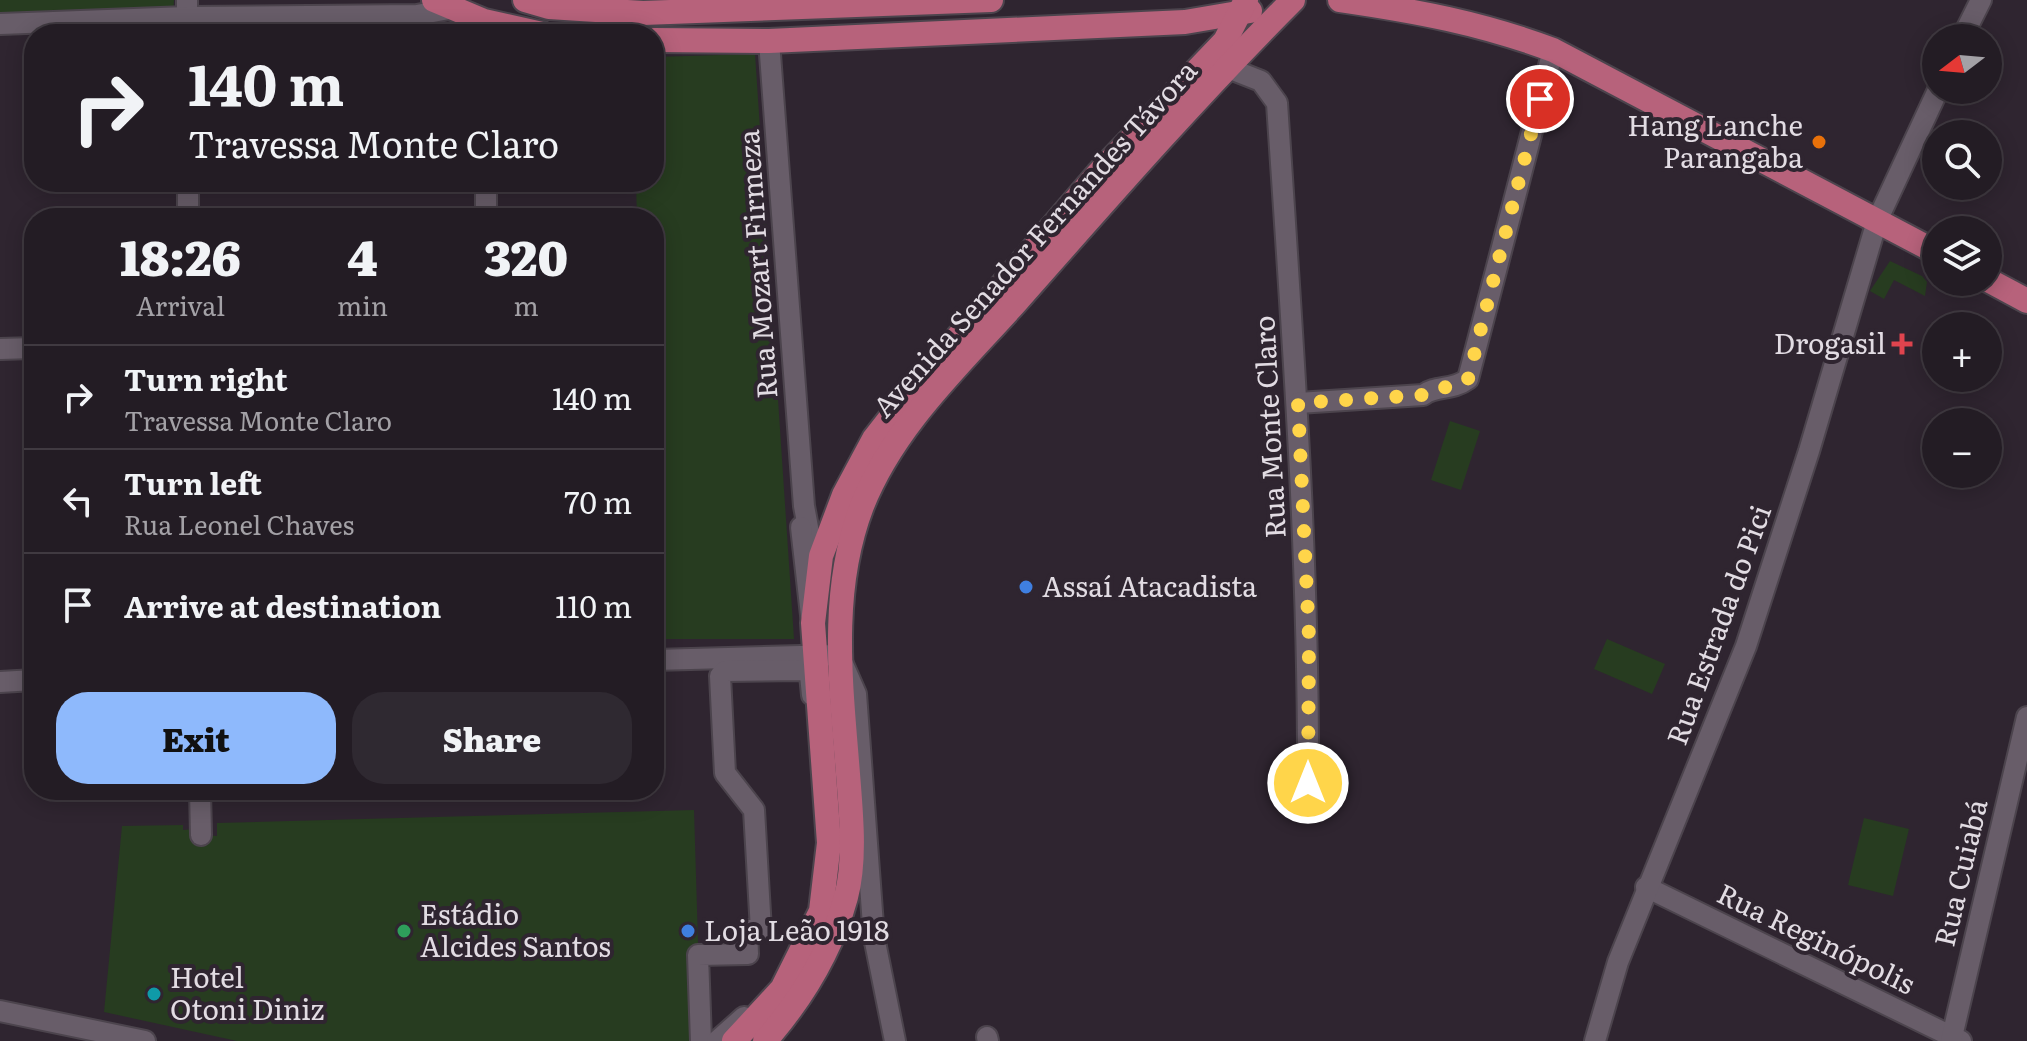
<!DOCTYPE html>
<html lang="en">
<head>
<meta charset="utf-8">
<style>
  :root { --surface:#231c24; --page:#2f2931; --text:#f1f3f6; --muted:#a3a1a6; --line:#403a41; --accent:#8eb9fc }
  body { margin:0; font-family:Literata,serif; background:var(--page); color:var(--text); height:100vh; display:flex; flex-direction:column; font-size:30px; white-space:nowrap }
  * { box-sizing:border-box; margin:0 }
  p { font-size:26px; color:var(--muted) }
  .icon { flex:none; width:44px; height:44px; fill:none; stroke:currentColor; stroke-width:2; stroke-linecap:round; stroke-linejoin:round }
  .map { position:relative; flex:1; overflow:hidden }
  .sheet { position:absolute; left:24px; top:208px; width:640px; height:592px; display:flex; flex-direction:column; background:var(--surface); border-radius:32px; box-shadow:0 4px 20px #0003,0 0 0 2px var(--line) }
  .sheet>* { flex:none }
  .banner { position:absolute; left:24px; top:24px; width:640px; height:168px; border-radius:32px; box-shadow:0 4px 20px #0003,0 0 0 2px var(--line); background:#231c24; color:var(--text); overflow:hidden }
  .needle { width:52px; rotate:254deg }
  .buttons { position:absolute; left:1922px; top:24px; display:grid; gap:16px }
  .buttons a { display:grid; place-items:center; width:80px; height:80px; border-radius:50%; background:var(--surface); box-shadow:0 4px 20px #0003,0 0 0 2px var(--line); font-size:40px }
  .pin { position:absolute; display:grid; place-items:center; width:68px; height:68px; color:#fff; margin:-34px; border:4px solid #fff; border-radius:50%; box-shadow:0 2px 8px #0007 }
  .me { position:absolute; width:88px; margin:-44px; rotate:0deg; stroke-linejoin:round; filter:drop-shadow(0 0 6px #0008) }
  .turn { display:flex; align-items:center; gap:28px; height:168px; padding:0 32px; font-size:36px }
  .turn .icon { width:104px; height:104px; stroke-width:2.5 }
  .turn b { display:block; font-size:56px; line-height:68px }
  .eta { display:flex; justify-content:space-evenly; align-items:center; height:136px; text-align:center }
  .eta b { font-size:48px; font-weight:800; line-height:56px }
  .cta { display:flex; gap:16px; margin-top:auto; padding:16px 32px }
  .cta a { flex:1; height:92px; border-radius:32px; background:var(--accent); color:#111; font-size:32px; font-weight:800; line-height:92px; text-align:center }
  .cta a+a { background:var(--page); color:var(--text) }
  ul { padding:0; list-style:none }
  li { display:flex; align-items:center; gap:24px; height:104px; padding:0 32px; border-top:2px solid var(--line) }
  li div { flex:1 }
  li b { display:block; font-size:30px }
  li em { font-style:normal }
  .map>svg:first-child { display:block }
</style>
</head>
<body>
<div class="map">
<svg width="2027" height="1041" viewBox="0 0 2027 1041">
  <rect width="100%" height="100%" fill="#2f2530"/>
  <g fill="#273c20">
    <path d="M0,0H174L173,16L0,15Z"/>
    <path d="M755,54L794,639H654V218H637L636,182H654V57Z"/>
    <path d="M1890,261L1922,276L1927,282L1925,296L1894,280L1884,299L1870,291Z"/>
    <path d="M1450,421L1480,431L1461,490L1431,480Z"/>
    <path d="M1607,639L1665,664L1652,694L1594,669Z"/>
    <path d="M694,810L701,1041H237L104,1012L122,826L183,825V830L194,829V834L217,836V823Z"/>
    <path d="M1864,818L1909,829L1893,896L1848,885Z"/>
  </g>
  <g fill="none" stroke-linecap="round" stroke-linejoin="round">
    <g stroke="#4c444d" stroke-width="24">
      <g id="minor">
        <path d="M187,0V34"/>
        <path d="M0,24L187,17L417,15L454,8"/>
        <path d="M1962,38L1981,0"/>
        <path d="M769,41L804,506L810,538L821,556"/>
        <path d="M1228,68L1261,81L1277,103C1292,330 1309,555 1308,783L1333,797"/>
        <path d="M188,182V218"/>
        <path d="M486,182V218"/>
        <path d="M0,349L34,348"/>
        <path d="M1298,403L1423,395C1436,385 1452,391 1468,379L1553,50"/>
        <path d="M801,527L811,615"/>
        <path d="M654,660L839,655L856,694L874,939"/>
        <path d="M0,682L34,680"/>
        <path d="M200,790L201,835"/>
        <path d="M1646,887L1961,1041"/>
        <path d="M872,927L895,1041"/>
        <path d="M0,1011L145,1041"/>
        <path d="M987,1037L988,1041"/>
        <path d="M701,1041L698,955L748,954L747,930H761L754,810L725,773L720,676L725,671L804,670L810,675L812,695"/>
        <path d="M717,1041L744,1017"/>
        <path d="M1595,1041L1618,962L1746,646L1809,451L1877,221L1938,90"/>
        <path d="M1951,1041L2027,717"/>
      </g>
    </g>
    <g stroke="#4c444d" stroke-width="28">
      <g id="major">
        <path d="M434,0L484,21L542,34"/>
        <path d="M525,0L549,7L643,13L991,0"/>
        <path d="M1340,0C1416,11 1481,23 1553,50L1936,252"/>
        <path d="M654,40L769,41L1185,22L1250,11"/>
        <path d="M1988,280L2027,301"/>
        <path d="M734,1041L782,989L821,911L829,843L813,623L821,556L844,495L874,439L910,393L1098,174L1225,41L1246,0"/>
        <path d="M765,1041C801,1000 831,951 846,897C856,859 851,813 848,774C841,684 829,592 862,506C894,425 961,364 1018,300C1107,199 1197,96 1293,0"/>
      </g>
    </g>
    <use href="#minor" stroke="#685d69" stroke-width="20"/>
    <use href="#major" stroke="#b7627b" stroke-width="24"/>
  </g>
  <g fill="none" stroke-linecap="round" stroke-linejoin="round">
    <path stroke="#ffd54a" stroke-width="14" stroke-dasharray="0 25.2" d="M1308,783L1309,638L1298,403L1423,395C1436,385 1454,390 1468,379L1540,99"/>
  </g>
  <circle fill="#e8710a" stroke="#2f2530" stroke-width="3" cx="1819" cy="142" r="8"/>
  <path fill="#e0444e" stroke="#2f2530" stroke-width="3" d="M1898 332h8v8h8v8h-8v8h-8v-8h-8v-8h8z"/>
  <g fill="#3f7fe0" stroke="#2f2530" stroke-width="3">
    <circle cx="1026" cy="587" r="8"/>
    <circle cx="688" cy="931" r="8"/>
  </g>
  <circle fill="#2e9e5b" stroke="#2f2530" stroke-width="3" cx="404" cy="931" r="8"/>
  <circle fill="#0f9aa8" stroke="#2f2530" stroke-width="3" cx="154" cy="994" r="8"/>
  <g text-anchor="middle" stroke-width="8" stroke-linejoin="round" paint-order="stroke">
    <g font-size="28" fill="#e2dce3" stroke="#2f2530" text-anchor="start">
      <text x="1803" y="136" text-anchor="end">Hang Lanche<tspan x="1803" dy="32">Parangaba</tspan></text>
      <text x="1886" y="354" text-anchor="end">Drogasil</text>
      <text x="1042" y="597">Assaí Atacadista</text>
      <text x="420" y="925">Estádio<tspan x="420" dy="32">Alcides Santos</tspan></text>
      <text x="704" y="941">Loja Leão 1918</text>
      <text x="170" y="988">Hotel<tspan x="170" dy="32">Otoni Diniz</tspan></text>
    </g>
    <g font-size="28" fill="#e2dce3" stroke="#2f2530">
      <text transform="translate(1035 239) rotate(-48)" y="10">Avenida Senador Fernandes Távora</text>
      <text transform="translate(758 264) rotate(-94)" y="10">Rua Mozart Firmeza</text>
      <text transform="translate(1270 427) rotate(-93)" y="10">Rua Monte Claro</text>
      <text transform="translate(1719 625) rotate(-70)" y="10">Rua Estrada do Pici</text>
      <text transform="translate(1961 873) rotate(-77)" y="10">Rua Cuiabá</text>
      <text transform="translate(1816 939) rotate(26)" y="10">Rua Reginópolis</text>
    </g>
  </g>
</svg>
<div class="buttons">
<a><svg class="needle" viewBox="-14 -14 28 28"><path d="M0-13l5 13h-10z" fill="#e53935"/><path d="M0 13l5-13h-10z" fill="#a3a1a6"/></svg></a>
<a><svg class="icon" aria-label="search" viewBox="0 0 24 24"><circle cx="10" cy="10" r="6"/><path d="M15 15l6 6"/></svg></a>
<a><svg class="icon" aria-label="layers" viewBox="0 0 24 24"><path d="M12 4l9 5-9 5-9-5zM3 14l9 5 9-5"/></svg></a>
<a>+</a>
<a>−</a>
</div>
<div class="pin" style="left:1540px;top:99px;background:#d93025"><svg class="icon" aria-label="arrive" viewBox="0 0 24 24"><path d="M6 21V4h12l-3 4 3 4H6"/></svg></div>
<svg class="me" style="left:1308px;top:783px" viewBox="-20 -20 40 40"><circle r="17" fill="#ffd54a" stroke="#fff" stroke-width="3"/><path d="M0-11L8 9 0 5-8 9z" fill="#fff"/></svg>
<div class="banner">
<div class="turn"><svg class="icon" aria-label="right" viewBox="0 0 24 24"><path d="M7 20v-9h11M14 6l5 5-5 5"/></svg><div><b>140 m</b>Travessa Monte Claro</div></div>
</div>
<section class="sheet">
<div class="eta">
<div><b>18:26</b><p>Arrival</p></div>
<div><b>4</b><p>min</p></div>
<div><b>320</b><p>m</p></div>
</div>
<ul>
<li><svg class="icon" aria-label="right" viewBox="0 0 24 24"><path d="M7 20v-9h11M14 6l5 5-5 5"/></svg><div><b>Turn right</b><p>Travessa Monte Claro</p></div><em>140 m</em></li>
<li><svg class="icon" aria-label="left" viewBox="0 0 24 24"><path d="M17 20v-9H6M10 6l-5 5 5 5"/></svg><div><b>Turn left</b><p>Rua Leonel Chaves</p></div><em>70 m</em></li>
<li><svg class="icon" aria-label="arrive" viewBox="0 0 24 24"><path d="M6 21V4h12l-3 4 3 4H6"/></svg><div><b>Arrive at destination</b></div><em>110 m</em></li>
</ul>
<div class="cta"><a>Exit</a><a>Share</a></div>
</section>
</div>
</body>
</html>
